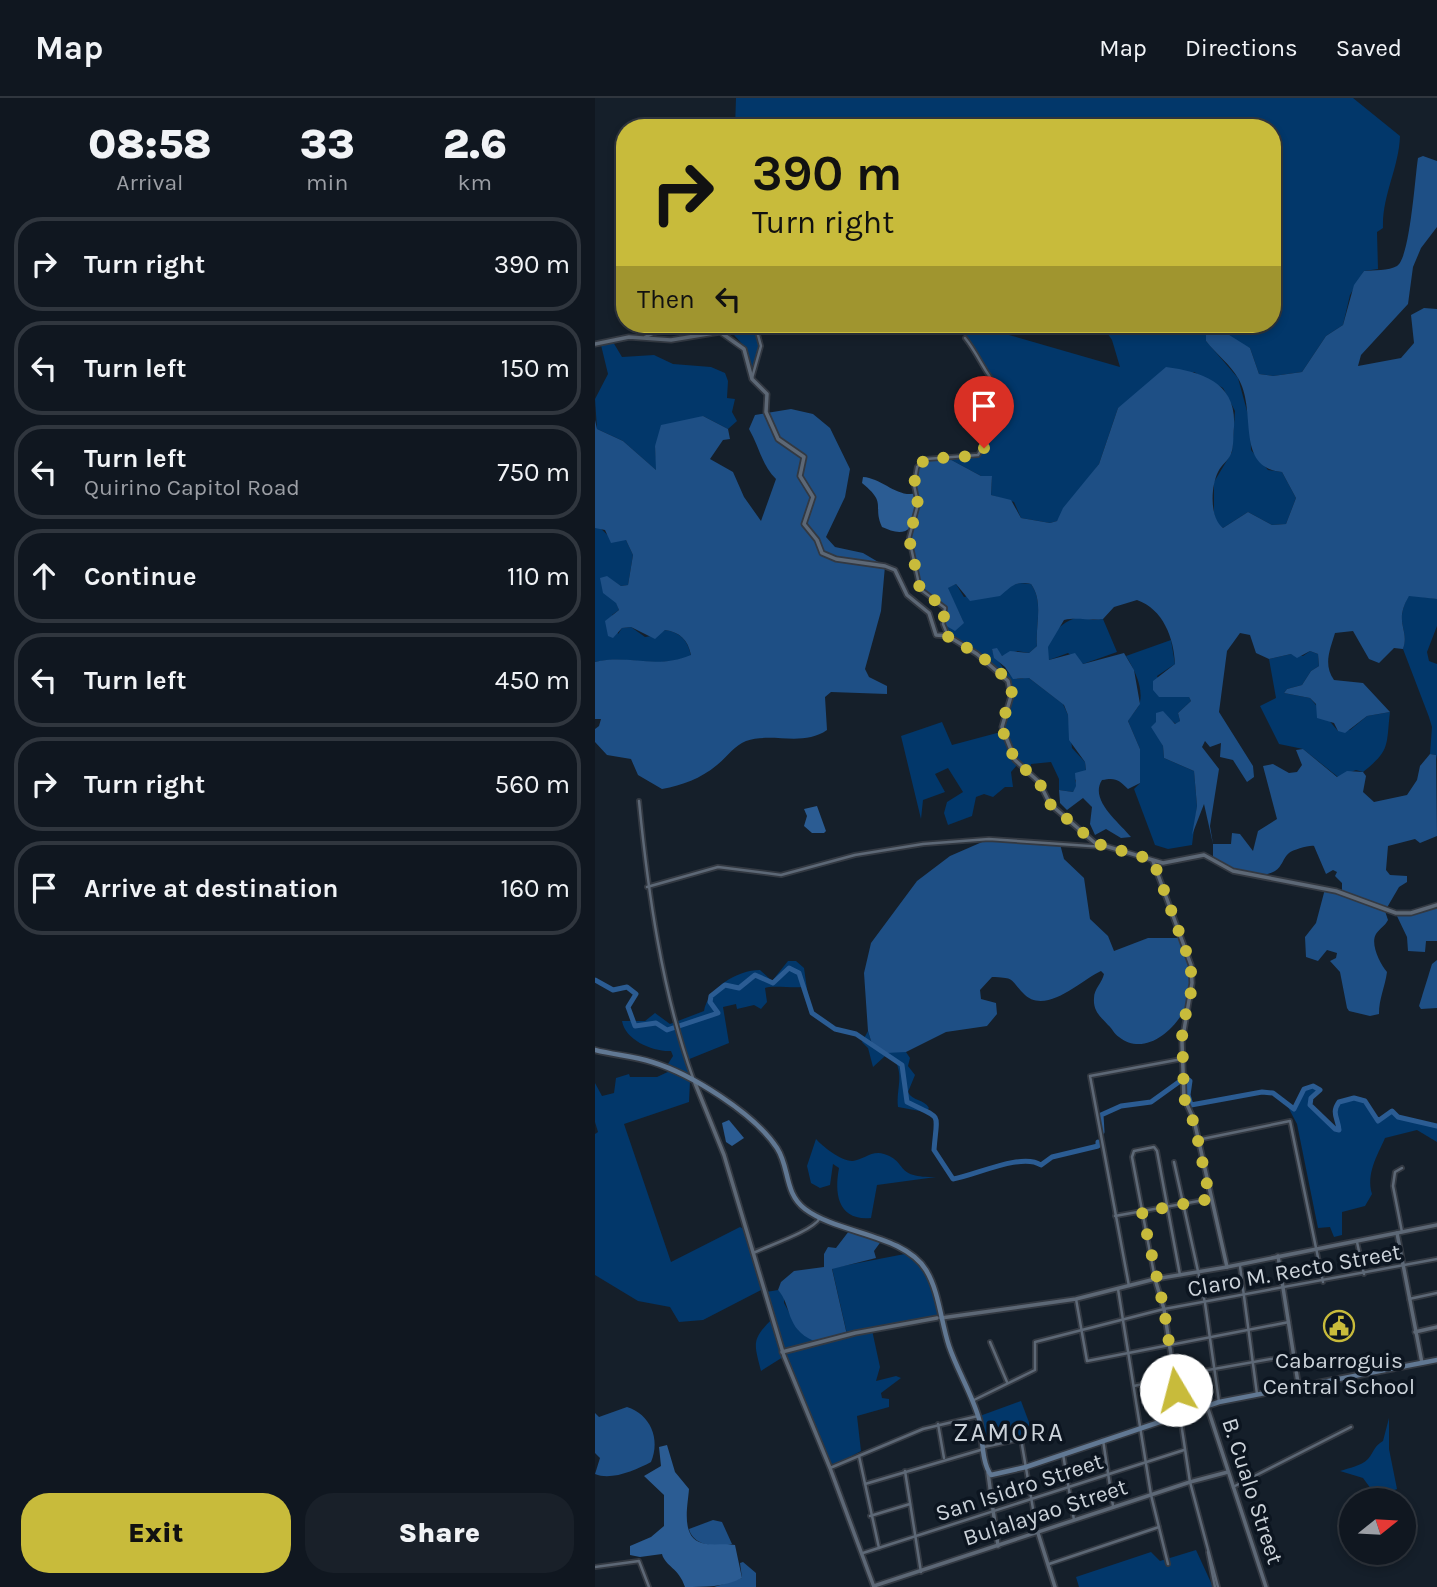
<!DOCTYPE html>
<html lang="en">
<head>
<meta charset="utf-8">
<style>
  :root { --surface:#101720; --page:#192029; --text:#f1f3f6; --muted:#9c9fa5; --line:#30363e; --accent:#c8bb3b }
  body { margin:0; font-family:Karla,sans-serif; background:var(--page); color:var(--text); height:100vh; display:flex; flex-direction:column; font-size:26px; white-space:nowrap }
  * { box-sizing:border-box; margin:0 }
  p { font-size:23px; color:var(--muted) }
  .icon { flex:none; width:38px; height:38px; fill:none; stroke:currentColor; stroke-width:2; stroke-linecap:round; stroke-linejoin:round }
  .map { position:relative; flex:1; overflow:hidden }
  .side { display:flex; flex-direction:column; background:var(--surface); width:595px }
  .side>* { flex:none }
  .banner { position:absolute; left:21px; top:21px; width:665px; height:214px; border-radius:28px; box-shadow:0 4px 10px #0003,0 0 0 2px var(--line); background:#c8bb3b; color:#111; overflow:hidden }
  .needle { width:46px; rotate:72deg }
  .fabs { position:absolute; left:744px; top:1390px; display:grid; gap:14px }
  .fabs a { display:grid; place-items:center; width:77px; height:77px; border-radius:50%; background:var(--surface); box-shadow:0 4px 10px #0003,0 0 0 2px var(--line); font-size:35px }
  .pin { position:absolute; display:grid; place-items:center; width:60px; height:60px; color:#fff; margin:-72px -30px; border-radius:50% 50% 50% 0; rotate:-45deg; box-shadow:0 0 7px #0007 }
  .pin .icon { rotate:45deg }
  .me { position:absolute; width:77px; margin:-38px; rotate:352deg; stroke-linejoin:round; filter:drop-shadow(0 0 5px #0008) }
  .turn { display:flex; align-items:center; gap:24px; height:147px; padding:0 21px; font-size:32px }
  .turn .icon { width:91px; height:91px; stroke-width:2.5 }
  .turn b { display:block; font-size:49px; line-height:60px }
  .then { display:flex; align-items:center; height:66px; padding:0 21px; background:#0003; gap:14px; font-size:26px }
  .eta { display:flex; justify-content:space-evenly; align-items:center; height:119px; text-align:center }
  .eta b { font-size:42px; font-weight:800; line-height:49px }
  .cta { display:flex; gap:14px; margin-top:auto; padding:14px 21px }
  .cta a { flex:1; height:80px; border-radius:28px; background:var(--accent); color:#111; font-size:28px; font-weight:800; line-height:80px; text-align:center }
  .cta a+a { background:var(--page); color:var(--text) }
  ul { padding:0; list-style:none }
  li { display:flex; align-items:center; gap:21px; height:94px; margin:0 14px 10px; padding:0 7px; border:4px solid var(--line); border-radius:28px }
  li div { flex:1 }
  li b { display:block; font-size:26px }
  li em { font-style:normal }
  header { display:flex; align-items:center; gap:42px; box-sizing:border-box; height:98px; padding:0 35px; background:var(--surface); border-bottom:2px solid var(--line) }
  header strong { font-size:33px }
  nav { display:flex; gap:38px; margin-inline-start:auto; font-size:24px }
  main { display:flex; flex:1; min-height:0 }
  .map>svg:first-child { display:block }
</style>
</head>
<body>
<header>
<strong>Map</strong>
<nav><a>Map</a><a>Directions</a><a>Saved</a></nav>
</header>
<main>
<section class="side">
<div class="eta">
<div><b>08:58</b><p>Arrival</p></div>
<div><b>33</b><p>min</p></div>
<div><b>2.6</b><p>km</p></div>
</div>
<ul>
<li><svg class="icon" aria-label="right" viewBox="0 0 24 24"><path d="M7 20v-9h11M14 6l5 5-5 5"/></svg><div><b>Turn right</b></div><em>390 m</em></li>
<li><svg class="icon" aria-label="left" viewBox="0 0 24 24"><path d="M17 20v-9H6M10 6l-5 5 5 5"/></svg><div><b>Turn left</b></div><em>150 m</em></li>
<li><svg class="icon" aria-label="left" viewBox="0 0 24 24"><path d="M17 20v-9H6M10 6l-5 5 5 5"/></svg><div><b>Turn left</b><p>Quirino Capitol Road</p></div><em>750 m</em></li>
<li><svg class="icon" aria-label="ahead" viewBox="0 0 24 24"><path d="M12 20V5M6 11l6-6 6 6"/></svg><div><b>Continue</b></div><em>110 m</em></li>
<li><svg class="icon" aria-label="left" viewBox="0 0 24 24"><path d="M17 20v-9H6M10 6l-5 5 5 5"/></svg><div><b>Turn left</b></div><em>450 m</em></li>
<li><svg class="icon" aria-label="right" viewBox="0 0 24 24"><path d="M7 20v-9h11M14 6l5 5-5 5"/></svg><div><b>Turn right</b></div><em>560 m</em></li>
<li><svg class="icon" aria-label="arrive" viewBox="0 0 24 24"><path d="M6 21V4h12l-3 4 3 4H6"/></svg><div><b>Arrive at destination</b></div><em>160 m</em></li>
</ul>
<div class="cta"><a>Exit</a><a>Share</a></div>
</section>
<div class="map">
<svg width="842" height="1489" viewBox="0 0 842 1489">
  <rect width="100%" height="100%" fill="#151f2a"/>
  <g fill="#02376a">
    <path d="M141,0H758L805,38C804,70 787,97 788,130L782,134L783,171L769,173L755,197L748,227L731,238L707,274L678,278L664,276L655,250L611,237V243L643,280L655,324L656,352L673,372L687,374L701,400L691,426L677,427L653,414L628,430L622,426L619,415V384L637,354L640,313L628,290L599,274L523,310L504,366L462,423L455,425L426,420L419,404L396,397L397,378H386L349,358L383,356L389,350L406,300L405,293L393,280L366,226H409L414,237L525,269L517,242L506,226H677V30H140Z"/>
    <path d="M129,226H160L166,248L157,281L150,249Z"/>
    <path d="M18,244L27,259L59,257L78,266L116,269L130,275L133,283L132,300L140,301L137,314L142,323L133,331L108,318L60,348L62,373L28,343L2,331L0,301L13,276L6,247Z"/>
    <path d="M4,429L20,444L26,440L31,442L38,457L33,487L26,488L12,479L24,512L17,517L23,536L27,530L36,529L50,539L63,537L70,532C85,534 93,542 96,558C58,572 36,556 0,564V430Z"/>
    <path d="M425,485L436,486C449,504 440,527 442,548L434,555L422,553L407,558L397,551C398,558 415,581 423,581C427,581 430,579 434,580L468,606L473,617L477,650L490,664L491,672L480,682L482,688L478,694L464,692V681L456,664L436,666L434,673L423,666L416,674L418,689H410L398,699L389,696L381,699L377,718L353,727L349,715L352,704L368,694L353,670L340,676L350,694L328,702L326,721L306,638L347,624L357,647L402,635L410,639L407,629L417,593C405,561 359,556 348,526L368,523L352,490L361,486L369,499Z"/>
    <path d="M814,497L842,501V528L832,554L834,563L842,566V662L841,657L835,656L837,629L834,619L808,551C815,531 798,525 814,497Z"/>
    <path d="M484,519L498,522L508,521L522,554L488,566L473,555L454,562C447,542 466,523 484,519Z"/>
    <path d="M576,542L580,566L562,578L571,599L582,597L594,599L596,603L583,615L585,623L581,626L573,620L563,637L568,648L569,660L599,673L602,708L597,747L573,751L560,747L539,691L545,685V651L533,623C536,617 544,610 545,604C548,588 539,571 531,558Z"/>
    <path d="M715,553L723,556L724,568L716,573L707,587L692,591L689,595L715,600L743,633L755,632L772,618L795,614C791,647 796,652 768,674L761,672L743,679L708,651L684,646L665,608L681,600L674,561L696,556L708,558Z"/>
    <path d="M193,863H201L209,870L214,905L207,889C197,890 175,887 170,890L172,904L166,911L159,907L142,911L141,906L128,909L134,945L92,962L100,985L95,983L94,1004L29,1026L76,1164L145,1129L149,1131L170,1190L108,1222L84,1224L75,1209L43,1203L0,1177V1036L3,1034L0,1024V985L7,998L19,995L21,980L34,976L35,979H62L77,972L71,969L78,958L76,953C58,954 30,942 27,923H50L60,915L75,926L109,913C113,890 142,872 165,872L177,883Z"/>
    <path d="M273,933L277,946L311,954L315,960L313,968L320,977L313,994C317,1003 329,1001 334,1010L330,1014L303,1009C301,990 310,977 298,959L290,958L278,969L273,950L267,944Z"/>
    <path d="M718,988L725,992L716,1000L715,1007L740,1031H744C742,1020 736,1015 744,1004L759,1000L770,1003L783,1023L797,1013L803,1019L842,1028V1044L822,1032L790,1040C782,1058 771,1076 777,1096L770,1108L747,1114V1137L739,1139L735,1129L723,1130L702,1026L693,1009L699,1011L709,991Z"/>
    <path d="M221,1041C227,1048 247,1064 258,1063C268,1062 277,1052 289,1056C314,1064 298,1080 341,1079L282,1087L276,1120C243,1123 239,1096 244,1070L238,1066L235,1087L225,1090L216,1085L212,1068Z"/>
    <path d="M315,1155L333,1177L346,1220L277,1232L285,1269L281,1283L301,1278L306,1280L286,1295L287,1300L294,1301V1309L262,1318L266,1353L235,1370L188,1259L166,1273C159,1245 156,1242 178,1220L171,1194L183,1192L189,1198V1205L204,1233L252,1236L237,1170Z"/>
    <path d="M426,1303L438,1335L389,1349L382,1319Z"/>
    <path d="M794,1320V1351L802,1391L782,1399L768,1380L745,1373C754,1370 766,1368 773,1361C779,1354 779,1348 788,1343Z"/>
    <path d="M601,1452L618,1489H484L481,1479L556,1454L565,1463Z"/>
  </g>
  <g fill="#1e4f85">
    <path d="M828,58L842,63V129L826,150L818,169L813,206L766,257L763,268L806,260L819,245L816,217L829,210L842,211V501L814,498C798,525 815,531 808,551L799,550L784,565L774,561L758,533L740,535C735,552 728,566 739,582L768,585L795,614L772,618L750,635L743,633L739,625L722,620L721,606L715,600L689,595L692,591L707,587L716,573L724,568L723,556L715,553L702,560L696,556L674,561L661,555L655,537L645,535L632,553L624,614L658,668L659,679L652,684L638,662L625,659L626,645L615,649L610,643L607,649L624,671L615,728L618,746H636L637,735L645,736L658,753L663,733L682,721L668,668L678,666L694,675L702,674L707,667L701,652L708,651L742,679L752,673L768,674L771,678L768,694L779,704L812,697L822,682L825,668L835,656L841,657L842,738L825,745L820,741L793,748L791,772L795,777L812,778V784L804,789L790,813L793,822C790,828 785,830 781,836C775,846 785,866 792,874C790,889 784,900 784,916L775,918L754,913L752,910L745,874L735,863L741,860L742,855L732,852L723,863L711,859L710,839L721,825L730,791L747,795V785L740,778L742,774L738,772L731,776L719,748C714,747 698,752 694,755C688,760 687,769 680,773C660,784 633,773 618,759V746L609,706L597,737L602,708L599,673L569,660L568,648L556,629L561,624V615L568,613L580,626L585,623L583,615L596,603L594,599H564L558,592V583L580,566C579,540 568,511 542,502L519,509L508,521C494,523 483,519 469,522L453,549L454,562L480,555L488,566L529,555L539,572L545,606L533,623L545,651V685L533,691C524,682 521,679 507,682C494,702 524,724 536,739L526,740L511,731L500,737L495,726L497,709L488,700L472,712L465,705L464,692L478,694L481,688L480,675L491,672L490,664L474,642L473,617L469,607L434,580L418,581L410,569L399,560L397,551L402,550L407,558L415,553L434,555L442,548C440,527 449,504 436,486C420,482 415,490 405,498L375,503L361,486L353,490L369,525L360,533L348,526L350,509L325,491L314,440L323,406L319,387L322,369L331,361L349,358L386,378H397L396,397L416,402L426,420L455,425L462,423L468,410L504,366L523,310L571,269C608,274 642,285 639,329C638,338 639,348 636,356C633,363 626,367 623,374C616,388 614,419 628,430L653,414L677,427L691,426L701,400L687,374C639,369 663,313 643,280C635,266 621,256 611,243V237L623,230L655,250L664,276L678,278L707,274L731,238L748,227L759,187L769,173C778,172 794,173 802,168C815,160 820,78 823,60Z"/>
    <path d="M196,311L218,316L235,330L255,371L250,399L231,439L240,449L268,455L290,468L286,513L270,571L274,579L292,588V596L236,594L230,599L232,632C208,649 177,634 151,643C139,648 132,659 122,667C105,681 88,687 67,691L43,677L36,661L12,657L0,644V631L4,628L6,621H0V564C35,556 60,572 96,557C93,542 85,534 70,532L60,541L36,529L27,530L18,540L13,538L10,523L24,512L21,505L8,495L5,480L12,478L26,488L33,487L38,457L31,442L16,445L10,432L0,430V322L2,331L28,343L61,372L60,348L66,327L108,318L133,331L135,341L128,342L115,361L138,374L149,399L166,423L181,381C167,368 164,348 154,331L160,317Z"/>
    <path d="M394,741L465,746L469,761L489,780L495,821L513,838L519,853L553,840H586C593,858 598,872 596,892C593,921 554,963 524,939C519,936 517,930 513,927C505,918 498,913 499,900C499,891 507,885 509,876L506,873C486,882 450,919 428,895C414,880 420,880 397,879L385,892L386,901L401,905L402,916L392,928L351,934L311,954L291,955L277,946L273,933L269,875L276,845L322,783L355,758Z"/>
    <path d="M842,807V843H831L830,854L813,853L812,839L801,816L816,815Z"/>
    <path d="M842,862V910L826,911L824,908L837,866Z"/>
    <path d="M254,1133L287,1142L279,1153L281,1160L237,1171L252,1237L219,1243C190,1231 197,1207 183,1192L186,1184L199,1173L229,1169V1156L233,1149L241,1150Z"/>
    <path d="M32,1309C55,1316 66,1341 56,1364C41,1372 16,1383 0,1376L5,1360L0,1355V1315L4,1319Z"/>
    <path d="M118,1422L127,1424L137,1446C122,1450 98,1448 94,1431Z"/>
    <path d="M148,1464L161,1475V1489H119L147,1480L145,1465Z"/>
  </g>
  <g fill="#2b5c93">
    <path d="M268,379C287,380 303,401 322,395L320,419H316V429C307,438 297,433 287,429C277,407 293,406 267,385Z"/>
    <path d="M222,708L231,733L229,735H217L209,728L212,718L209,711Z"/>
    <path d="M134,1022L149,1040L137,1048L131,1044L127,1025Z"/>
    <path d="M72,1347L80,1374L94,1391C93,1407 85,1439 107,1445C117,1448 130,1445 140,1447L147,1480C130,1489 109,1489 90,1489C84,1470 70,1468 67,1456L45,1459L35,1457V1448L56,1439L69,1428V1397L49,1378L66,1368L64,1349Z"/>
  </g>
  <g fill="none" stroke-linecap="round" stroke-linejoin="round">
    <g stroke="#2b5c93" stroke-width="5">
      <path d="M0,882L18,892L32,889L41,896L33,909L40,928L61,925L72,932L123,915L115,904L116,898L130,887L144,890L160,877L178,885L194,870L204,875L217,915L240,931L261,936L307,967L312,1004C348,1022 342,1012 339,1052L358,1081C379,1078 427,1054 446,1067L457,1059L503,1048V1044"/>
      <path d="M591,980L595,983L593,997L596,1007L667,994L678,995L699,1011L709,991L718,988L725,992L716,1000L715,1007L740,1031L744,1032C743,1020 736,1015 744,1004L759,1000L770,1003L783,1023L797,1013L803,1019L842,1028"/>
      <path d="M507,1034L506,1017L526,1008L556,1004L588,981"/>
    </g>
    <g stroke="#333942" stroke-width="6">
      <g id="minor">
        <path d="M50,239L82,226"/>
        <path d="M157,280L166,248L160,226"/>
        <path d="M353,538L348,526L350,510L325,491L314,440L323,406L319,387L322,369L331,361L383,357L392,342L406,300V293C390,277 384,257 370,240"/>
        <path d="M44,703C53,794 67,894 98,980"/>
        <path d="M52,789L123,769L186,777L260,757L328,746L394,741L509,749"/>
        <path d="M602,1042L695,1023L728,1184"/>
        <path d="M579,1064L610,1205L624,1304"/>
        <path d="M807,1070L800,1074L798,1088L807,1134"/>
        <path d="M520,1118L615,1101"/>
        <path d="M762,1144L769,1176"/>
        <path d="M158,1155C175,1147 218,1133 225,1120"/>
        <path d="M645,1168L662,1296"/>
        <path d="M560,1181L537,1059L539,1053L559,1049L562,1053L585,1177"/>
        <path d="M534,1188L495,978L587,961"/>
        <path d="M523,1191L556,1397L573,1466"/>
        <path d="M481,1201L492,1263L694,1224"/>
        <path d="M814,1201L842,1195"/>
        <path d="M395,1244L412,1284"/>
        <path d="M579,1278L699,1257"/>
        <path d="M539,1288L579,1279"/>
        <path d="M379,1302L440,1272V1244L569,1211L842,1161"/>
        <path d="M585,1318L595,1384L623,1489"/>
        <path d="M343,1326L349,1360"/>
        <path d="M508,1342L518,1408"/>
        <path d="M389,1349L426,1341L442,1434"/>
        <path d="M468,1356L479,1422"/>
        <path d="M264,1358L284,1450"/>
        <path d="M235,1370L328,1331L383,1318"/>
        <path d="M310,1373L326,1474"/>
        <path d="M270,1386L389,1351"/>
        <path d="M638,1389L756,1329"/>
        <path d="M275,1418L315,1406"/>
        <path d="M613,1454L620,1489"/>
        <path d="M268,1455L589,1352"/>
        <path d="M454,1466L564,1429"/>
        <path d="M0,1469L44,1463L54,1489"/>
      </g>
    </g>
    <g stroke="#333942" stroke-width="7">
      <g id="tertiary">
        <path d="M0,246L34,239L76,242L125,234L149,251L157,281L172,296L171,314L183,341L209,359L205,378L218,399L209,426L222,442L227,455L241,461L290,468L300,472L312,497L334,515L341,537L353,538L382,556L413,583L416,598L407,629L420,662L444,684L455,706L500,745L568,765L609,757L638,773L741,793L801,815H816L842,807"/>
        <path d="M558,763L596,867L597,885L587,944L589,1000L599,1022L632,1169L842,1127"/>
        <path d="M100,985L129,1057L189,1258L235,1370L279,1489"/>
        <path d="M802,1135L827,1265"/>
        <path d="M683,1158L704,1291"/>
        <path d="M560,1181L569,1211L585,1316"/>
        <path d="M346,1220L481,1201L560,1181L632,1169"/>
        <path d="M820,1234L842,1229"/>
        <path d="M187,1254L260,1235L342,1220"/>
        <path d="M612,1308L671,1489"/>
        <path d="M393,1375L403,1448"/>
        <path d="M443,1435L460,1489"/>
        <path d="M279,1488L595,1384L633,1374"/>
      </g>
    </g>
    <g stroke="#333942" stroke-width="8">
      <path id="secondary" d="M0,952C19,957 38,958 57,964C96,976 159,1015 182,1050C195,1070 189,1095 210,1111C243,1136 309,1136 331,1172C344,1193 346,1224 354,1248C362,1272 377,1296 384,1321C388,1338 386,1364 396,1377L431,1369L624,1304L842,1262"/>
    </g>
    <use href="#minor" stroke="#5d6876" stroke-width="2.5"/>
    <use href="#tertiary" stroke="#5d6876" stroke-width="3.5"/>
    <use href="#secondary" stroke="#617893" stroke-width="4.5"/>
  </g>
  <g fill="none" stroke-linecap="round" stroke-linejoin="round">
    <path stroke="#c8bb3b" stroke-width="12" stroke-dasharray="0 21.6" d="M389,350L377,358L331,361L322,369L319,387L323,406L314,440L325,491L350,510L348,526L352,538C375,552 407,567 417,593L408,623V634L420,662L444,684L455,706L500,745L558,762L596,867V894L587,932L589,1000L600,1028L615,1101L547,1114L569,1211L581,1292"/>
  </g>
  <defs>
    <g id="civic-ring" transform="scale(1.575)"><circle r="9.5" fill="#0c1520" stroke="#c8bb3b" stroke-width="1.5"/><path d="M-.6-6.5H3V-4.5H.6V-3L4-1V1h2V6H-6V1h2V-1L-.6-3ZM-1.2 2.5V6h2.4V2.5Z" fill="#c8bb3b"/></g>
  </defs>
  <g fill-rule="evenodd">
    <use href="#civic-ring" x="744" y="1228"/>
  </g>
  <g text-anchor="middle" stroke-width="7" stroke-linejoin="round" paint-order="stroke">
    <g font-size="23" fill="#ccd3da" stroke="#0c1520">
      <text transform="translate(699 1172) rotate(-10)" y="8">Claro M. Recto Street</text>
      <text transform="translate(424 1389) rotate(-18)" y="8">San Isidro Street</text>
      <text transform="translate(658 1393) rotate(72)" y="8">B. Cualo Street</text>
      <text transform="translate(450 1414) rotate(-18)" y="8">Bulalayao Street</text>
    </g>
    <g font-size="23" fill="#ccd3da" stroke="#0c1520">
      <text x="744" y="1270">Cabarroguis<tspan x="744" dy="26">Central School</tspan></text>
    </g>
    <g font-size="26" letter-spacing="2" fill="#ccd3da" stroke="#0c1520">
      <text x="414" y="1343">ZAMORA</text>
    </g>
  </g>
</svg>
<div class="fabs">
<a><svg class="needle" viewBox="-14 -14 28 28"><path d="M0-13l5 13h-10z" fill="#e53935"/><path d="M0 13l5-13h-10z" fill="#9c9fa5"/></svg></a>
</div>
<div class="pin" style="left:389px;top:350px;background:#d93025"><svg class="icon" aria-label="arrive" viewBox="0 0 24 24"><path d="M6 21V4h12l-3 4 3 4H6"/></svg></div>
<svg class="me" style="left:581px;top:1292px" viewBox="-20 -20 40 40"><circle r="19" fill="#fff"/><path d="M0-13L10 11 0 6-10 11z" fill="#c8bb3b"/></svg>
<div class="banner">
<div class="turn"><svg class="icon" aria-label="right" viewBox="0 0 24 24"><path d="M7 20v-9h11M14 6l5 5-5 5"/></svg><div><b>390 m</b>Turn right</div></div>
<div class="then">Then<svg class="icon" aria-label="left" viewBox="0 0 24 24"><path d="M17 20v-9H6M10 6l-5 5 5 5"/></svg></div>
</div>
</div>
</main>
</body>
</html>
